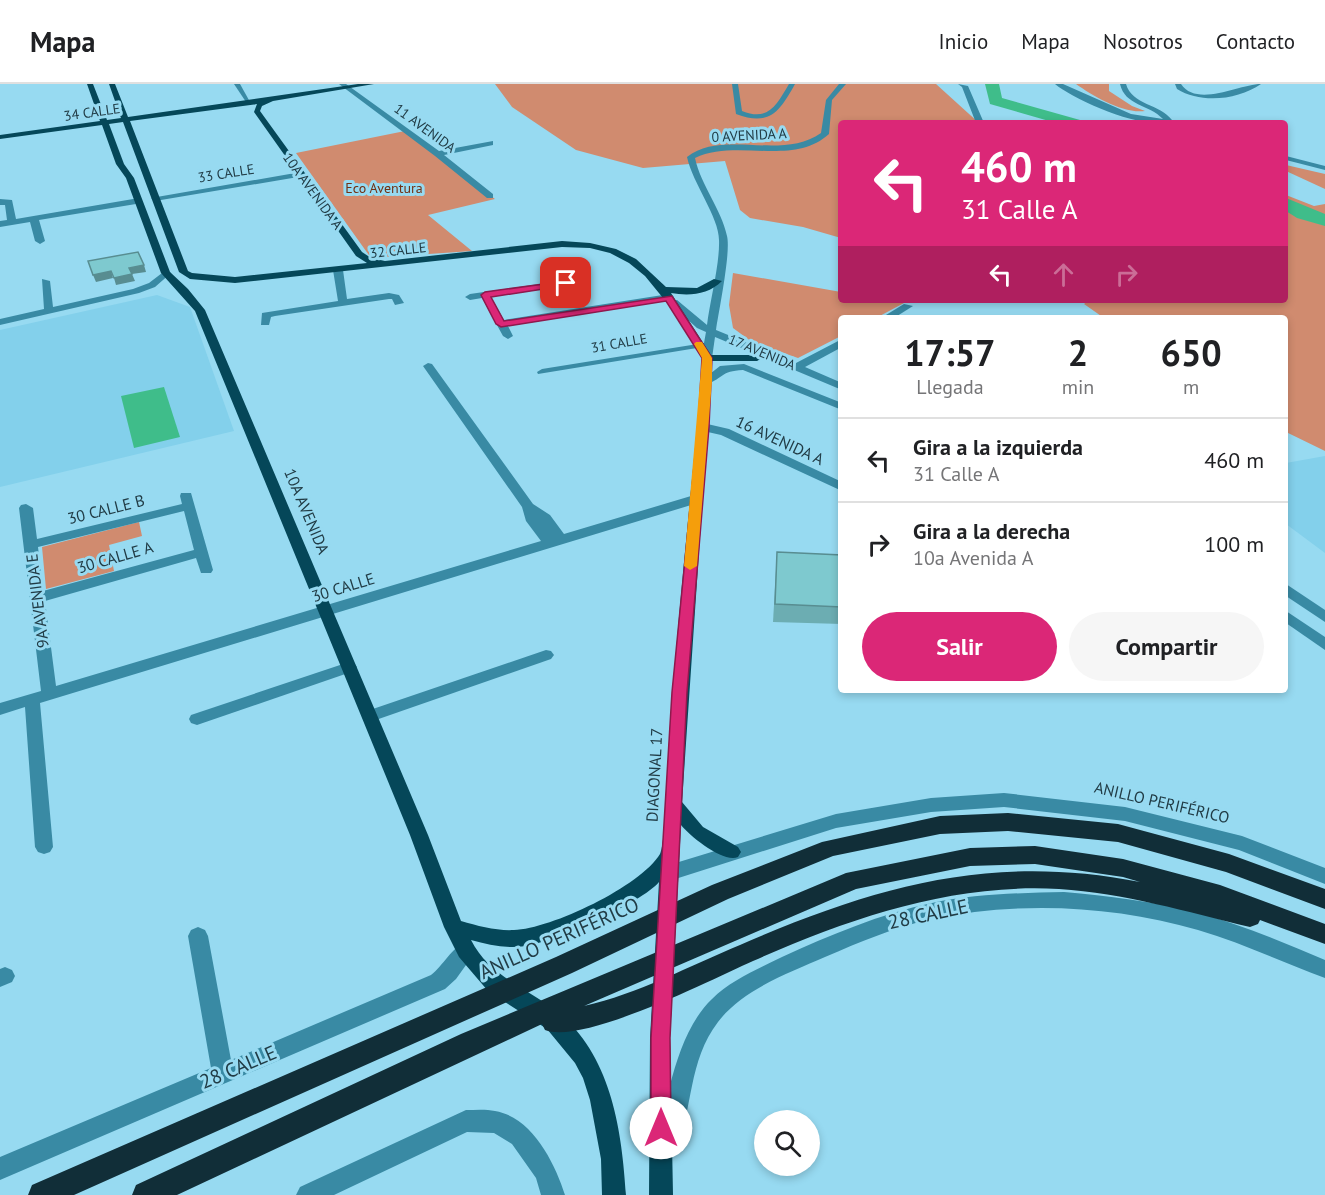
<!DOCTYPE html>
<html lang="es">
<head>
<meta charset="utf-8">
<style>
  :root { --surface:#fff; --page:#f6f6f6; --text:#202124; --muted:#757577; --line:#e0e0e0; --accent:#db2777 }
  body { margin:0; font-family:"PT Sans",sans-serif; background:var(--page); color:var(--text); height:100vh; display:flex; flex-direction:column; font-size:22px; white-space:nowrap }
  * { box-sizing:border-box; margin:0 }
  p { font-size:20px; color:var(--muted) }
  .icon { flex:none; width:33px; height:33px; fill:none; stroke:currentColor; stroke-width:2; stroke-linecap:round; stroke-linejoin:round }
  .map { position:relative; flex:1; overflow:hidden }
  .drawer { position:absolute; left:838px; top:231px; width:450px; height:378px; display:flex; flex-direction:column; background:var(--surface); border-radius:6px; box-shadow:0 3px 9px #0003 }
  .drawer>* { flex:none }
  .top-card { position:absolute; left:838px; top:36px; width:450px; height:183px; border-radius:6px; box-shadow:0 3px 9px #0003; background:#db2777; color:#fff; overflow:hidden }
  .tools { position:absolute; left:754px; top:1026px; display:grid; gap:12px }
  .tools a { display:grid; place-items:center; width:66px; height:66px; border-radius:50%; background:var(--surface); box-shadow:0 3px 9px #0003; font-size:30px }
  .pin { position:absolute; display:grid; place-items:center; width:51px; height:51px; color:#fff; margin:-26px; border-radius:12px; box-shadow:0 3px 9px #0006 }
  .me { position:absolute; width:66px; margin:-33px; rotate:0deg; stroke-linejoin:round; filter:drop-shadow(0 0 4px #0008) }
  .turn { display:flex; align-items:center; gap:21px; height:126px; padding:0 24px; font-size:27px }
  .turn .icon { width:78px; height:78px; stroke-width:2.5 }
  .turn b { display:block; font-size:42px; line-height:51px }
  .lanes { display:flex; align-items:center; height:57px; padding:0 24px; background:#0003; justify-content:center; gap:30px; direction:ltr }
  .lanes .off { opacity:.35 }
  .eta { display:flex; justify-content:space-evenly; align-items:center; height:102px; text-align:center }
  .eta b { font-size:36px; font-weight:800; line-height:42px }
  .action { display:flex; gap:12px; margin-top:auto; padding:12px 24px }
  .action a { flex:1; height:69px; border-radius:36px; background:var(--accent); color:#fff; font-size:24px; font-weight:800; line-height:69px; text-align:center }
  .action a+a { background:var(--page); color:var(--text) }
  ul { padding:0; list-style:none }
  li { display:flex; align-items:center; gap:18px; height:84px; padding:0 24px; border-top:2px solid var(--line) }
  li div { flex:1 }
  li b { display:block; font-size:22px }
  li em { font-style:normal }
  header { display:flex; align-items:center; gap:36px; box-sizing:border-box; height:84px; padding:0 30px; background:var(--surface); border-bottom:2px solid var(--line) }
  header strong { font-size:28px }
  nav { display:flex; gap:33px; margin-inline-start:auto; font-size:21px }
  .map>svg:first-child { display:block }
</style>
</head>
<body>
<header>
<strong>Mapa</strong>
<nav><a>Inicio</a><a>Mapa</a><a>Nosotros</a><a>Contacto</a></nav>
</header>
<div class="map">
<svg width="1325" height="1111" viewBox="0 0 1325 1111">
  <rect width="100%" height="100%" fill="#97daf1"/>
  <g fill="#83d0eb">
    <path d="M157,211L190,223L234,347L0,403V246Z"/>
    <path d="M1325,372V469L1286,440V379Z"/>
  </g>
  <g fill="#d08b6f">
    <path d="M495,0H936L979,39H842L841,154L803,143L750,134L740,126L725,77L643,84L576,66L512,23Z"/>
    <path d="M1076,0H1109V7L1132,22L1145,27C1123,30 1093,12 1076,0Z"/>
    <path d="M405,47L495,115L428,131L472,167L371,174L296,69Z"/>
    <path d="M1286,81L1325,90V105L1286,87Z"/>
    <path d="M1286,111L1314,122L1325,120V367L1286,348V234H1104L1084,220L1089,216H1286Z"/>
    <path d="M733,189L841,208L842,216H885L904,219L876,234H842L841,252L798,274L752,258L733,244L729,221Z"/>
    <path d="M139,438L142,452L109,461L114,487L46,505L42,463Z"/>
  </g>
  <path fill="#3fbd8a" d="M164,303L180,353L134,364L121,312Z"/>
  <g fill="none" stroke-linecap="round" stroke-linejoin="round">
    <g fill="#3fbd8a" fill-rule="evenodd">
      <path d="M985,0H999L1002,14L1080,36L1082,39H1056L990,20Z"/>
      <path d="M1286,114L1325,130V142L1297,134L1286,127Z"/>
    </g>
    <g fill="#398aa4" fill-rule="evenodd">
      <path d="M234,0H240L250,18H246Z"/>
      <path d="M339,0H346L439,67L493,57V61L444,71L493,110V114H487L435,72Z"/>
      <path d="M732,0H738L742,27C769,38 777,20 789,0H795C780,27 770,43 736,30Z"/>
      <path d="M839,0H846L832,16L829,50C793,83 736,54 695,74C701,102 721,124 727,152C731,168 719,226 716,246L796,279L842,255V263L805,283L842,299V306L715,253L712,274L707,277L702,274L703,263L538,290L537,288L542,285L704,259L706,248L697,244L668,218L677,216L707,241C710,217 720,179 719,156C719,133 693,100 687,73C722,45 782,77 821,49L826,16Z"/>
      <path d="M958,0L968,2L984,39H976L962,3Z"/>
      <path d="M1055,0H1063L1131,30L1163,35C1149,20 1125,22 1120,0H1126C1132,21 1160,20 1172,36C1148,49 1074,16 1055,0Z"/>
      <path d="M1175,0H1181C1197,24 1240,0 1261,0C1238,16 1201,20 1177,5Z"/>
      <path d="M1286,72L1325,82V86L1286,76Z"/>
      <path d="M301,88H304V92L155,117L151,114Z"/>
      <path d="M139,114L142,115V119L39,136L45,157L40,160L35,157L30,138L0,143V137L7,136L5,121H0V115L12,116L16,135Z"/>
      <path d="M338,183L343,186L347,215L389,209L399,211L404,219L395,221L392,215H389L275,232L271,233L269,241H261L262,229L338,217L333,186Z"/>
      <path d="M166,186L171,189L155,203L139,209L0,241V235L44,225L42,195L50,197L53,223L133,205L149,199Z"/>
      <path d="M566,196L571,199L569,201L491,213L504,236L669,210L674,213L669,216L508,242L513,252L508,255L503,252L482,214L470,216L465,213L470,210Z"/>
      <path d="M904,220L913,222L894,234H881Z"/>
      <path d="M428,279L432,280L533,420L550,431L564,450L691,412H701L702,415L701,418L40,619L53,763L50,768L44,770L38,768L35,763L25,623L0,631V619L41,607L19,424L21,421L26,420L33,424L37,455L182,420L180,412L181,409H191L213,486L211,489H201L196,474L45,517L56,602L541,457L526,437L522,423L423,282ZM184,427L194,466L43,507L38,463Z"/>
      <path d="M744,280L842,319V326L743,286C720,287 724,294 707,300L701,297L720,282Z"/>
      <path d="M703,339L729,345L842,398V407L721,351L699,346L697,343Z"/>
      <path d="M1286,500L1325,526V538L1286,512Z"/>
      <path d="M1286,527L1325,553V566L1286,539Z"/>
      <path d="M546,566L551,567L554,571L551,575L370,638L364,636L362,632L364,628Z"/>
      <path d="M349,578L354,579L357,583L354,587L197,641L191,639L189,635L191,631Z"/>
      <path d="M1004,709L1125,723L1242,752L1325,784V800L1239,766L1125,737L1004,723L931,728L836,744L669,797L662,795L660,789L662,783L669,781L836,730L931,714Z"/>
      <path d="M1064,808C1108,812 1152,817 1195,828C1240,840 1283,858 1325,876V894C1282,878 1242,859 1198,846C1113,821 1018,817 932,835C895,843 860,858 825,873C789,889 743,905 718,938C688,977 693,1025 676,1067L668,1070L660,1067C654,1051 665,1018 670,1001C678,971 689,937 712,915C731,896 758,885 782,873C830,851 880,830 932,819C975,810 1020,809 1064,808Z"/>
      <path d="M198,843L205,846L208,852L231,976L431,891C443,882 452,863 466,858L473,861L476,867L456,895L445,905L0,1096V1073L211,984L188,852L191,846Z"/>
      <path d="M5,883L12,886L15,892L12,898L0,903V885Z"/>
      <path d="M466,1026C475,1026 486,1025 495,1027C532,1033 555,1079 565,1111H541L536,1094L512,1060L494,1049L467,1048L334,1111H296L300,1103Z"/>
    </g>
    <path fill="#054759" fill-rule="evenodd" d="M87,0H93L107,36L121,34L109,0H115L128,33L358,0H374L273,17L262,22L260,27L362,168L371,174L385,177L562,157L590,159L616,165L636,175L666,203L697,204L714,195L722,197C708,211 689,212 671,209L711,271H757L762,274L757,277H712L682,718L703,743L738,763L741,768L738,773C723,779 691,753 681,741L670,954L673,1111H649L650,954L659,798C643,818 552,858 526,862C507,865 489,861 471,856C490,894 531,905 561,931C612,975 622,1048 626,1111H602L601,1075L590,1016L583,994L575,979L547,945L488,907L459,873L444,843L410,751L195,227L161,189L126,94L116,80L102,41L0,55V51L100,37ZM257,20L254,28L356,172L367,179L235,193L192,189L188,187L130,37ZM123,38L179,188L190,195L235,199L562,163L590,164L610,169L629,179L645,192L672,225L699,267L702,274L701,297C691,413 678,528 670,644C668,664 666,760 660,770C641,802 551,845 514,846C497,847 478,842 461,837L428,751L205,226L188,205L170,188L134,94L124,80L109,40Z"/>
    <g fill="#112e38" fill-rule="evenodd">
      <path d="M1008,729L1118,740L1229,770L1325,805V825L1226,788L1118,758L1008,747L940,750L833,772L728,815L572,889L74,1111H28L32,1101L556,873L712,801L822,758L940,732Z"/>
      <path d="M1035,762L1123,775L1220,801L1325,840V860L1260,836L1258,840L1250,843C1187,828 1124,809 1059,805C951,799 850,834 753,877C713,895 583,961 545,946L542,940L177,1111H132L136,1101L461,950L846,789L970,764ZM1035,780L1123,793L1140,798C991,769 876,802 740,861C689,882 638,910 584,922L856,805L970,782Z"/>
    </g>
  </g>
  <path fill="#6cadb2" d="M777,468L842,471V540L773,538Z"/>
  <g fill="#588d91">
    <path d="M144,181L146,188L132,190L135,197L116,201L114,194L129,184Z"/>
    <path d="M111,187L113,194L96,198L93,191Z"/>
  </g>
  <g fill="#7ec9cf" stroke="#588d91" stroke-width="1.5">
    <path d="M138,168L144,181L129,184L132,190L114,194L111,187L93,191L88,177Z"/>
    <path d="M777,468L842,471V523L775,520Z"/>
  </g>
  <path fill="#db2777" stroke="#8e194d" stroke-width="1.5" d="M566,197L571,199L569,201L491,213L504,237L672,212L712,274L709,343L687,608L670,954L671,1044L668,1051L661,1054L654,1051L651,1044V954L672,608L698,343L702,274L666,217L501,243L496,240L481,211L485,208Z"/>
  <path fill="#f59e0b" d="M696,258H702L712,274V297L697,482L690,486L684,482L702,274L694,260Z"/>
  <g text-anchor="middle" stroke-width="6" stroke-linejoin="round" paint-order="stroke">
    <g font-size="14" fill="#213c46" stroke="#97daf1">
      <text transform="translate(92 28) rotate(-8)" y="5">34 CALLE</text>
      <text transform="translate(425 44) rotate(36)" y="5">11 AVENIDA</text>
      <text transform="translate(749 51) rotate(-3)" y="5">0 AVENIDA A</text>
      <text transform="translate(226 89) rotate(-9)" y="5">33 CALLE</text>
      <text transform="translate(313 107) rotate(54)" y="5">10A AVENIDA A</text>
      <text transform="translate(398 166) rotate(-6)" y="5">32 CALLE</text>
      <text transform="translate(619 259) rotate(-10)" y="5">31 CALLE</text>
      <text transform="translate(762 268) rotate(23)" y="5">17 AVENIDA</text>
    </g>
    <g font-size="14" fill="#703115" stroke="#97daf1">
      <text x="384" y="109">Eco Aventura</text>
    </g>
    <g font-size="16" fill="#213c46" stroke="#97daf1">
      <text transform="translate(780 356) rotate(25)" y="6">16 AVENIDA A</text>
      <text transform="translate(106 425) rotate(-14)" y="6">30 CALLE B</text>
      <text transform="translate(307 427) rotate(67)" y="6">10A AVENIDA</text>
      <text transform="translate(115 473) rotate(-16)" y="6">30 CALLE A</text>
      <text transform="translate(343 503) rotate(-17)" y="6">30 CALLE</text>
      <text transform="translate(37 517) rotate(-97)" y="6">9A AVENIDA E</text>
      <text transform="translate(654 691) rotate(-87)" y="6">DIAGONAL 17</text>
      <text transform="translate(1162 718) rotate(13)" y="6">ANILLO PERIFÉRICO</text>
    </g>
    <g font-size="20" fill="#213c46" stroke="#97daf1">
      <text transform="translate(928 830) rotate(-12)" y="7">28 CALLE</text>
      <text transform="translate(559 854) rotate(-24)" y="7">ANILLO PERIFÉRICO</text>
      <text transform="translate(238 983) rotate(-23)" y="7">28 CALLE</text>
    </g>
  </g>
</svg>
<div class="tools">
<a><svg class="icon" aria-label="search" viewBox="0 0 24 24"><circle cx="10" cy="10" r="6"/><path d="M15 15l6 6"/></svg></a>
</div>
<div class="pin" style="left:566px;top:199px;background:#d93025"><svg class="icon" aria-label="arrive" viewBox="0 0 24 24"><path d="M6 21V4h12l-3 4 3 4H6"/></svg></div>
<svg class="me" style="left:661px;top:1044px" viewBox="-20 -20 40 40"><circle r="19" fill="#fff"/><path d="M0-13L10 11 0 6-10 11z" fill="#db2777"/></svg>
<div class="top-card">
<div class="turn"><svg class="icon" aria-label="left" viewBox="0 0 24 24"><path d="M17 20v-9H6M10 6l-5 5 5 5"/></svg><div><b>460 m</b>31 Calle A</div></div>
<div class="lanes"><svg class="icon" aria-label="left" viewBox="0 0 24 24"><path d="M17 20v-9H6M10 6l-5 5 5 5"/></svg><svg class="icon off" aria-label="ahead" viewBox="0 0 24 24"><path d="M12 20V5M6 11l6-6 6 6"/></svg><svg class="icon off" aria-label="right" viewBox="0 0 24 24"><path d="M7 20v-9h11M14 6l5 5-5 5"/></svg></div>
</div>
<section class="drawer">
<div class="eta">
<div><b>17:57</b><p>Llegada</p></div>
<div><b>2</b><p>min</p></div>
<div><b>650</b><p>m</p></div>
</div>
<ul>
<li><svg class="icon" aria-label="left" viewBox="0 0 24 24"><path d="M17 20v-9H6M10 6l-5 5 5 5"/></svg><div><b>Gira a la izquierda</b><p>31 Calle A</p></div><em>460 m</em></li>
<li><svg class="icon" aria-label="right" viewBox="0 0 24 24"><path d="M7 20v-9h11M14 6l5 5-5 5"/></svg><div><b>Gira a la derecha</b><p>10a Avenida A</p></div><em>100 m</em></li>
</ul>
<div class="action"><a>Salir</a><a>Compartir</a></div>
</section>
</div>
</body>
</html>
